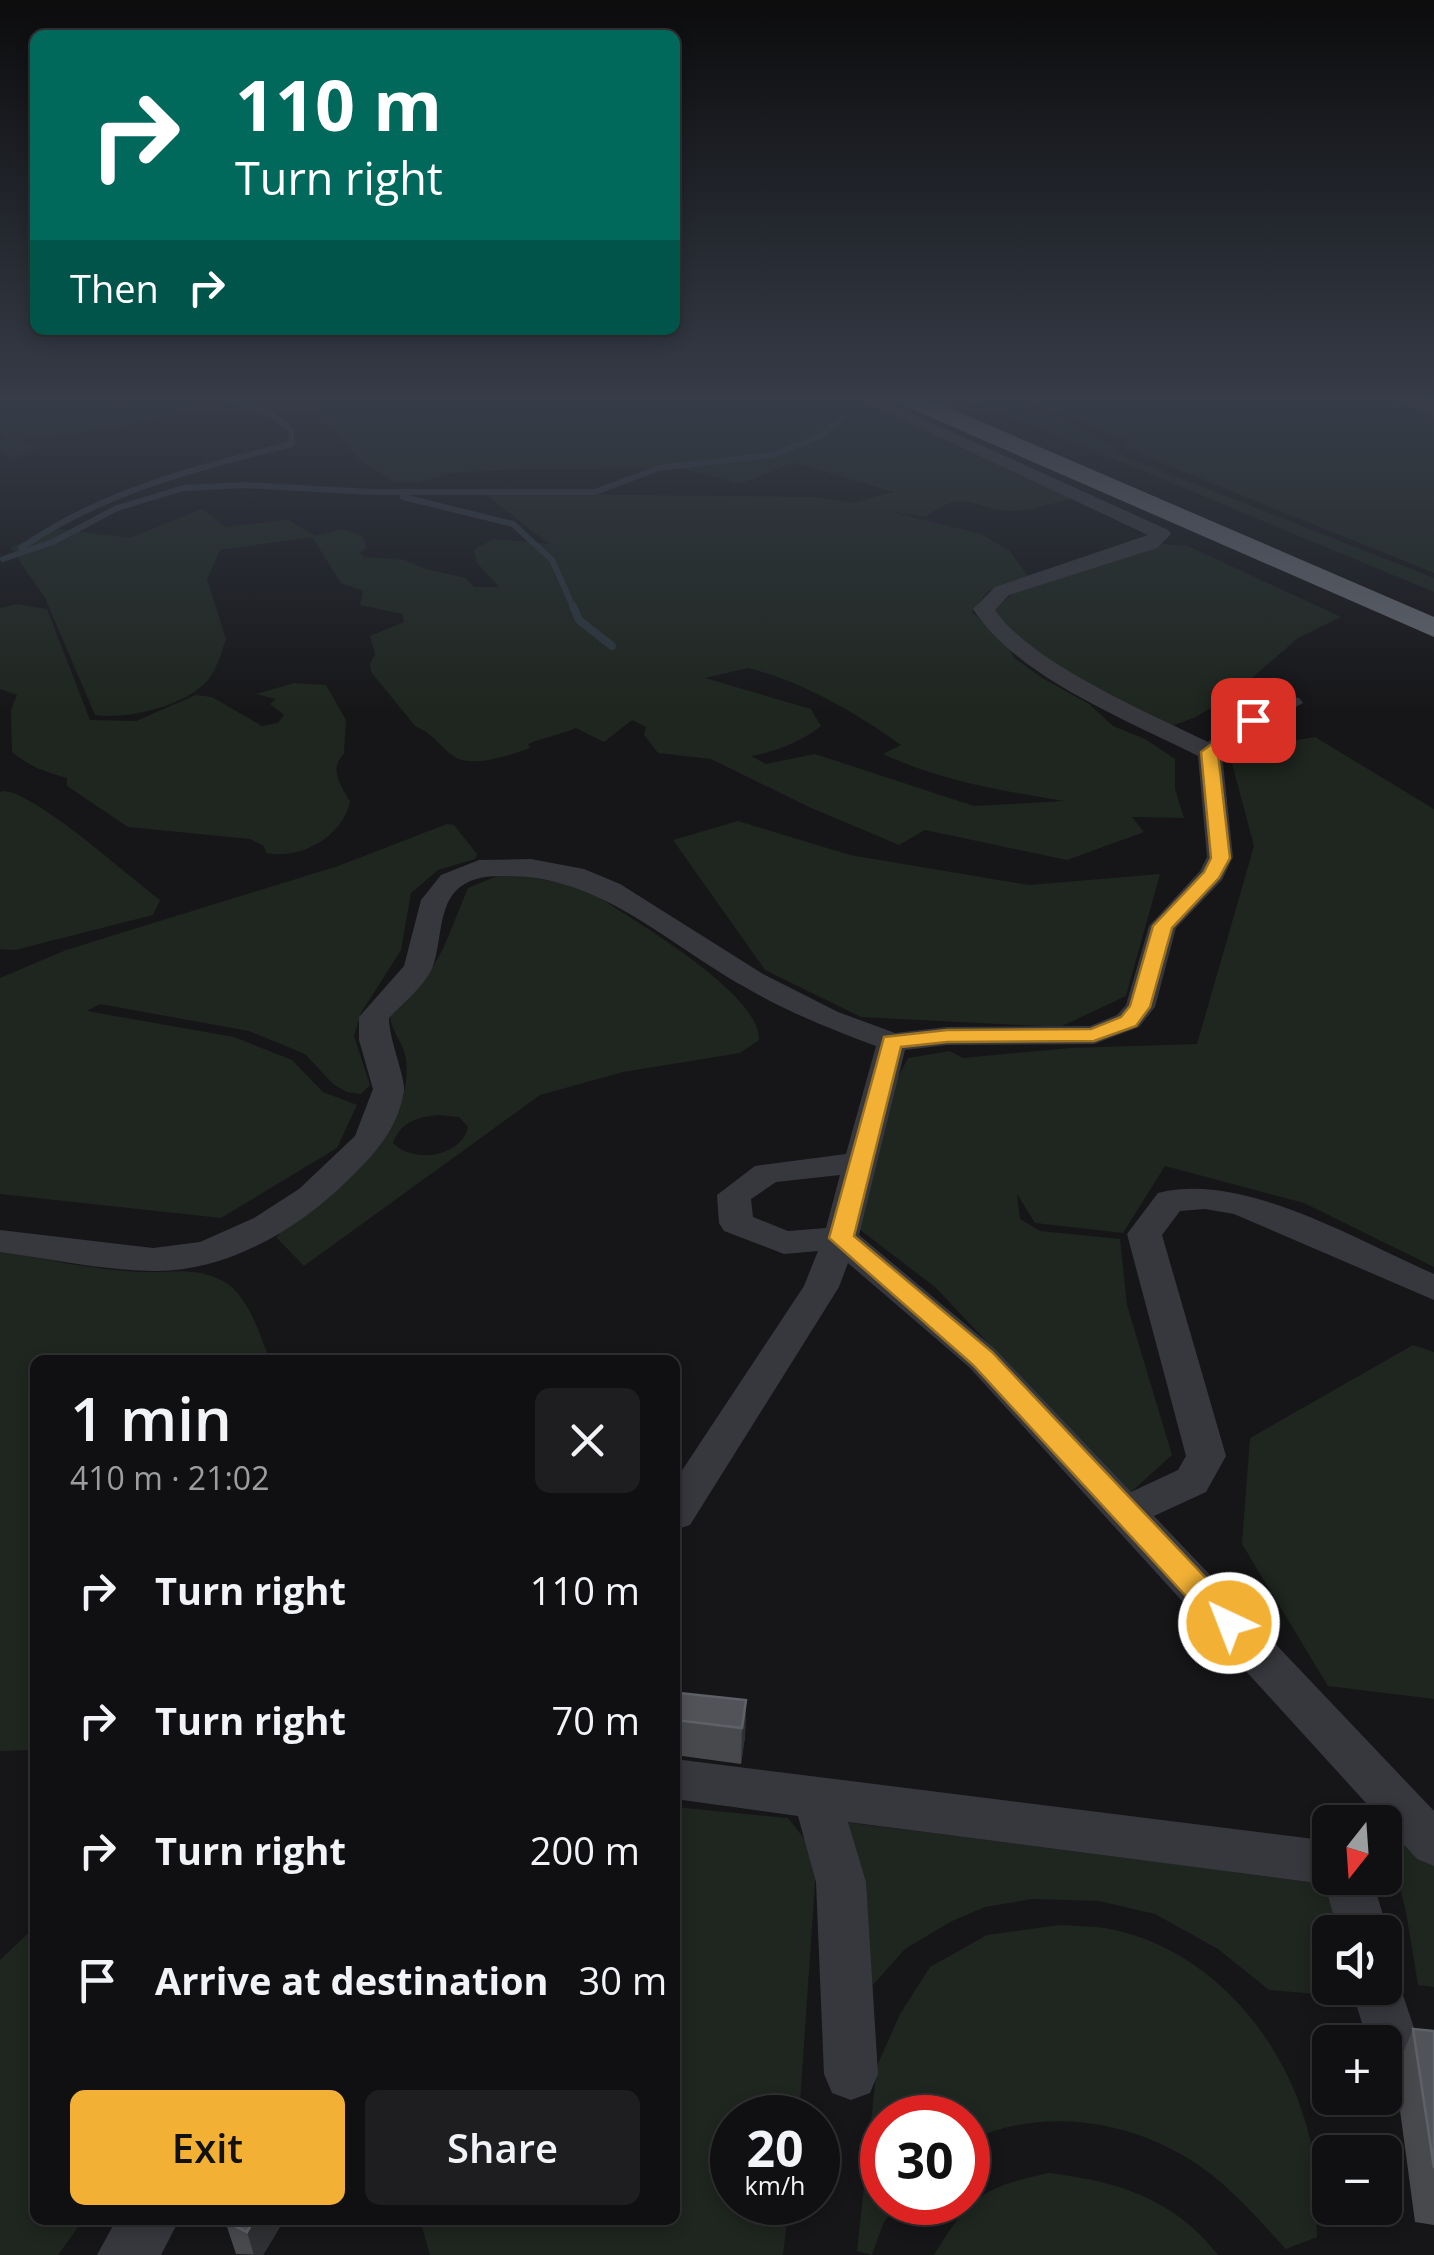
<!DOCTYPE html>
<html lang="en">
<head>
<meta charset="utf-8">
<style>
  :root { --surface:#101012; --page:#1e1e20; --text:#f1f3f6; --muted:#9c9d9f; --line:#303032; --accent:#f2b134 }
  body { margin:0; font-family:"Open Sans",sans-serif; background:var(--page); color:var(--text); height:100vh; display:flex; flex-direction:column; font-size:38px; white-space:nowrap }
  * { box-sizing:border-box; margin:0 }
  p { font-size:32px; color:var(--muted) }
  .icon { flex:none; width:55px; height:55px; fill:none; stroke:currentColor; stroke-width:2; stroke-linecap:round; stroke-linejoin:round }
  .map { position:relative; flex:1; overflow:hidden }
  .details { position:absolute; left:30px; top:1355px; width:650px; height:870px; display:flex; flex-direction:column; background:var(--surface); border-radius:15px; box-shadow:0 5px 15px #0003,0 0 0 2px var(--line) }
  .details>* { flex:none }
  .guide { position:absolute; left:30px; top:30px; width:650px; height:305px; border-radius:15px; box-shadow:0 5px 15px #0003,0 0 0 2px var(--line); background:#00695c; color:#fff; overflow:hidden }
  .needle { width:65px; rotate:197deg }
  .controls { position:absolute; left:1312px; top:1805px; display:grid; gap:20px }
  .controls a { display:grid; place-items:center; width:90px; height:90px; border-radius:15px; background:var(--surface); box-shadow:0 5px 15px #0003,0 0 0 2px var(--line); font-size:50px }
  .speed { position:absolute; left:710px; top:2095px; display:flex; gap:20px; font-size:50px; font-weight:700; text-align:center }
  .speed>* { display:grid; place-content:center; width:130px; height:130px; border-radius:50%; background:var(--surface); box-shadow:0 5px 15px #0003,0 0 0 2px var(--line); line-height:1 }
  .speed small { font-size:25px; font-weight:400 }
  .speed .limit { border:15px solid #d22; background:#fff; color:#111 }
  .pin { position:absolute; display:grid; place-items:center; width:85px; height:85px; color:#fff; margin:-42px; border-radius:20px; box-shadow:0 5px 15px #0006 }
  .me { position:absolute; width:110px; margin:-55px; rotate:317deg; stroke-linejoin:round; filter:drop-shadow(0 0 8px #0008) }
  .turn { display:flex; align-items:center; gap:35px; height:210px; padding:0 40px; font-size:45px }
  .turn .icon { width:130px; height:130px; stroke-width:2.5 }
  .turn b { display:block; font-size:70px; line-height:85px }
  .then { display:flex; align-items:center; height:95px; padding:0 40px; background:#0003; gap:20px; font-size:38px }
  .round { display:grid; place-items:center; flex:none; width:105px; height:105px; border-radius:15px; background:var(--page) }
  .summary { display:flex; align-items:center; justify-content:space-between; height:170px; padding:0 40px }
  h1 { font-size:60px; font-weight:600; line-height:75px }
  .cta { display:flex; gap:20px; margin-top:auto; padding:20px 40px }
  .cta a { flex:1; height:115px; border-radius:15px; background:var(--accent); color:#111; font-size:40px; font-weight:600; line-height:115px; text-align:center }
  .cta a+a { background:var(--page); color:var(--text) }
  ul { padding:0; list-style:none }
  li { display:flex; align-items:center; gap:30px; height:130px; padding:0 40px }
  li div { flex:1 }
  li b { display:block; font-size:38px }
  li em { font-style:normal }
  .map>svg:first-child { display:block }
</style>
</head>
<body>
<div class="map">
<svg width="1434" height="2255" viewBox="0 0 1434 2255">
  <rect width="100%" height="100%" fill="#161618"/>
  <g fill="#1e261f" fill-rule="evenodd">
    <path d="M0,397H93L104,409L96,413L165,399L191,411L106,430L20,439L36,450L11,459L0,451V441L7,439L0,431Z"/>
    <path d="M331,397H852L1074,498C1054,502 1029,512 1010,511C972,508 962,488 926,517L883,510L981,534L1010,551L1029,578L988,591L972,612L1008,646L1014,658L1042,678L1089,704L1113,726L1145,739L1175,759V789L1184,818L1132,817L1144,832L1067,860L925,830L899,845L809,807L711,759L658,753L644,735L646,727L632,720L604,742L576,728C559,735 545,737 528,744L530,748C510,755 473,769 453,756C439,746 432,732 416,727L371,672L370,664L375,654L370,636L404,622L402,614L360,605L363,591L341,583L312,537L220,550L207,579L226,639C222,651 218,665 211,676C191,705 129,720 95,715L45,598L10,547L59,529L130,538L202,509L225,527L288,520L315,536L342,529L362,536L367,546L360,553L365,557L404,560L426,569L466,578L474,587H499L477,563L474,550L493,539L549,544L484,493L815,497L853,503L893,492L795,463L740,484L680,468L503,470L453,473L417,483L394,482L360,460L321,419V409ZM748,668C802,681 856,713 901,745L883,754C941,781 1003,791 1064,801L974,806L815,754L766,764L751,756C777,751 799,743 821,726L811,709L705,678Z"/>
    <path d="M964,397C1011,400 1089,426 1124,456L1434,578V592Z"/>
    <path d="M1033,397H1388L1434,419V573L1122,447L1130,441L1034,403Z"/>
    <path d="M1162,544L1188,546L1341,617L1298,638L1232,695L1196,717L1169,727C1119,699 1022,656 992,611L1016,591Z"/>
    <path d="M18,604L47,609L90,720L136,721L196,695L212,697L262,726L278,723L284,715L270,704L276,699L256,694L294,683L326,685L346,720L344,754C328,769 341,785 350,802C342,837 301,860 266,853L264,846L250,839L128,827L67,786V778C44,771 33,769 12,752L11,710L17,695L0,689V608Z"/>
    <path d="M1315,737L1434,809V1267L1304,1203L1165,1166L1123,1233L1035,1223L1017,1194L1020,1219L1040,1231L1120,1239L1127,1305L1172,1455L1130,1493L935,1287L859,1229L895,1083L908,1058L950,1051L963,1058L1070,1048L1197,1044L1254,846L1229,752Z"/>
    <path d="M4,791C39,795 128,876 160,900L153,915L15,950L0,949V792Z"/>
    <path d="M738,821L850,855L1029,885L1160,874L1126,996L1060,1027L861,1017L765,970L673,840Z"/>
    <path d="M447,824L454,825L477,854L475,859L438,870L411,893L401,950L361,1013L354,1036L370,1085L361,1094L347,1092L333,1084L305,1054L249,1031L100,1004L87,1011L234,1037L292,1060L323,1092L357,1105L337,1148L221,1218L0,1194V978L66,950L338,866Z"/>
    <path d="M516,875L579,886L597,896C636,922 761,994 759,1040L740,1053L623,1072L540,1095L304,1266L276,1237C332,1191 414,1141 406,1059C404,1044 392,1033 390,1017L427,976L443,949L468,888L497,876ZM437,1115L459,1117L468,1127C462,1157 413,1164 393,1143C402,1121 416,1118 437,1115Z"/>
    <path d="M0,1250C46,1260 92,1269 139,1272C168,1273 195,1266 223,1281C249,1295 259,1334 270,1360H35V1748L32,1750L0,1751Z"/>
    <path d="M1413,1345L1434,1352V1699L1328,1686L1242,1544L1250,1438Z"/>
    <path d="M675,1807L788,1818L817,1855L799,2117L732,2118V2202L789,2203L783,2255H430L420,2220H675Z"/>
    <path d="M844,1822L1335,1884L1347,1932H1330V1988H1360L1362,1998L1269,1990L1218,1949L1155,1914L1099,1901L1032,1899L985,1907L950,1922L905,1949L863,1996Z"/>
    <path d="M1419,1835L1434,1853V1987L1418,1985L1406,1912L1389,1845Z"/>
    <path d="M1059,1925C1074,1926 1090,1926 1105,1928C1219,1948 1301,2057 1315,2167C1318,2190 1316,2214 1317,2237L1286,2249C1256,2217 1227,2182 1189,2159C1122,2118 1039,2108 968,2141V2118H882V2202L897,2203L883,2224L872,2255L857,2251L877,2066L900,2014L930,1967L987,1935Z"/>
    <path d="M35,1927V2220H83L58,2255H0V1960Z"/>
    <path d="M1049,2173C1119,2182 1173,2198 1218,2255H934C969,2196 983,2187 1049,2173Z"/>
  </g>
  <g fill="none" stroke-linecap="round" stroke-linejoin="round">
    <g stroke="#2c353c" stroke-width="6">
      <path d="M403,497L513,524L552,560L574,609"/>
      <path d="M21,548C103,491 197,468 292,444L291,430L273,415L223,397"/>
      <path d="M3,559L53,542L117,508L184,488L244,485L372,492H595L659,468L773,455L820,436L842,418"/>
    </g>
    <path stroke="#2c353c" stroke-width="8" d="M573,606L579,620L612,646"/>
    <g fill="#37383d" fill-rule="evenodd">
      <path d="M854,397H875L1168,530L1171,534L1157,548L1009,595L995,610C1031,663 1150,714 1208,742C1231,725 1269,691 1299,698L1303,703L1261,725L1222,754L1233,857L1222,880L1176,928L1155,1007L1139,1027L1094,1044L947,1045L905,1050L859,1235L995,1349L1131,1492L1178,1470L1186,1456L1127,1234L1158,1193C1242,1171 1356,1240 1434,1274V1300L1234,1214L1205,1209L1180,1211L1162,1235L1226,1456L1206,1492L1154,1516L1434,1811V1866L1417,1859L969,1367L848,1263L839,1287L690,1525L675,1530V1481L804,1286L818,1251L784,1254L724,1231L719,1223L717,1195L755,1166L846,1154L876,1046C830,1029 785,1011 743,986C665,942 598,874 504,876C489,876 473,877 460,887C438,904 442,941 433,966C426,985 403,1003 389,1018C389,1040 406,1078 404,1092C397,1130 374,1155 348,1180C298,1230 224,1273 152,1271C102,1270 50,1259 0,1252V1230L153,1248L200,1242L254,1218L299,1189L355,1136L373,1089L359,1040V1017L404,966L421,900L441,875L479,860L531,859L584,869L620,884L763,974L838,1012L895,1033L947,1027L1090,1026L1117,1015L1126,1005L1149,926L1200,871L1207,857L1198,756C1127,720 1017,677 973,609L995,587L1148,535ZM840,1175L826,1228L788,1231L753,1217L751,1199L776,1182Z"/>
      <path d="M1388,397H1410L1434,407V418Z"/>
      <path d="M675,1759L1330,1841V1878H1372L1388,1932L1385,1939V1932H1338L1325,1884L848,1822L866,1882L878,2074L870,2093L851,2100L832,2093L824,2074L816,1882L798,1816L675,1799Z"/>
      <path d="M1385,1967L1395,1971L1415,2031L1408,2049L1389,2057L1385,2055V2042H1368L1351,1988H1385Z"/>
      <path d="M116,2220H179L161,2255H97Z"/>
    </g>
    <path fill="#63666e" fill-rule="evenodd" d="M892,397H924L1434,617V637L896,402Z"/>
  </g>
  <g fill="#47494d">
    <path d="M746,1700L745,1736L741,1764L675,1755V1717Z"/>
    <path d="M1413,2029L1434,2031V2225L1415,2222L1395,2073Z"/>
    <path d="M284,2220L263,2255L236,2254L225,2221Z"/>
  </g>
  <g fill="#2f3033">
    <path d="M746,1700L745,1736L741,1764L742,1728Z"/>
    <path d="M254,2220H284L263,2255H254L247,2232Z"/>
  </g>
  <g fill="#525359" stroke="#5f6168" stroke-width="2.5">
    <path d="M679,1693L746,1700L742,1728L675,1720Z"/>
    <path d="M1413,2029L1434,2031V2168Z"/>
    <path d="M226,2220H254L247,2232L225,2221Z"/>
  </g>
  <linearGradient id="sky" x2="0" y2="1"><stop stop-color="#0c0c0d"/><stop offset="0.56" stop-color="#363c48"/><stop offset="1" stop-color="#363c48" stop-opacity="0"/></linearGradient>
  <rect width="1434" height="713" fill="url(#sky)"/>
  <path fill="#f2b134" stroke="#9d7322" stroke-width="2.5" d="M1247,717L1261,720L1218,753L1230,858L1219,878L1172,928L1150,1007L1136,1026L1094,1041L947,1042L901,1047L854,1236L992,1352L1240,1614L1244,1623L1240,1631L1229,1635L1218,1631L973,1365L829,1238L884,1037L947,1030L1091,1029L1121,1017L1130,1006L1153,926L1204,872L1211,858L1201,752Z"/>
</svg>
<div class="controls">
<a><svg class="needle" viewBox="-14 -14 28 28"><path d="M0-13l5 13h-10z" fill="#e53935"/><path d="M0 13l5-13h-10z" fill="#9c9d9f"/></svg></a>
<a><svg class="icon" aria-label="sound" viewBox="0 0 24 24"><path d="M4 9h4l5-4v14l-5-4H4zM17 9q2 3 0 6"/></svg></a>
<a>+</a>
<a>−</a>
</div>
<div class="speed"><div>20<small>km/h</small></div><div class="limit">30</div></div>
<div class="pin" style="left:1253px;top:720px;background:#d93025"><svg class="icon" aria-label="arrive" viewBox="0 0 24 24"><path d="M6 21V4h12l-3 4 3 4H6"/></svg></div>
<svg class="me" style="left:1229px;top:1623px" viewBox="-20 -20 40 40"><circle r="17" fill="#f2b134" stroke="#fff" stroke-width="3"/><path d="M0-11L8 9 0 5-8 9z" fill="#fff"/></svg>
<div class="guide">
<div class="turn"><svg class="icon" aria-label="right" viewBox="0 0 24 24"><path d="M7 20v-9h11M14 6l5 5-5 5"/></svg><div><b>110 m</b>Turn right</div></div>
<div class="then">Then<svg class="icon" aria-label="right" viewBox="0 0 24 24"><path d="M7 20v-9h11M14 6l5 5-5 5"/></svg></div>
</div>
<section class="details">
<div class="summary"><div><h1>1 min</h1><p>410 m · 21:02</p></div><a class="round"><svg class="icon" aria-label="close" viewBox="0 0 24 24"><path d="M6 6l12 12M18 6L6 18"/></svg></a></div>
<ul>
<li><svg class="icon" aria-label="right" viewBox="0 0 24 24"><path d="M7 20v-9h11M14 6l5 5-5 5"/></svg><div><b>Turn right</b></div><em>110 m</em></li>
<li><svg class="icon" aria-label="right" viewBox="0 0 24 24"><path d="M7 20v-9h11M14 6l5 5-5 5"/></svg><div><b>Turn right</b></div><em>70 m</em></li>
<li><svg class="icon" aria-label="right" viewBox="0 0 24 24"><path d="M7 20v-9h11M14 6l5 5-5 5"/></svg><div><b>Turn right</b></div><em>200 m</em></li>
<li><svg class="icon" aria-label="arrive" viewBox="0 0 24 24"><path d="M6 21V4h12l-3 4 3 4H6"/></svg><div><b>Arrive at destination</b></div><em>30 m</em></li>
</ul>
<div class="cta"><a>Exit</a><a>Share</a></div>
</section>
</div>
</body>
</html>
